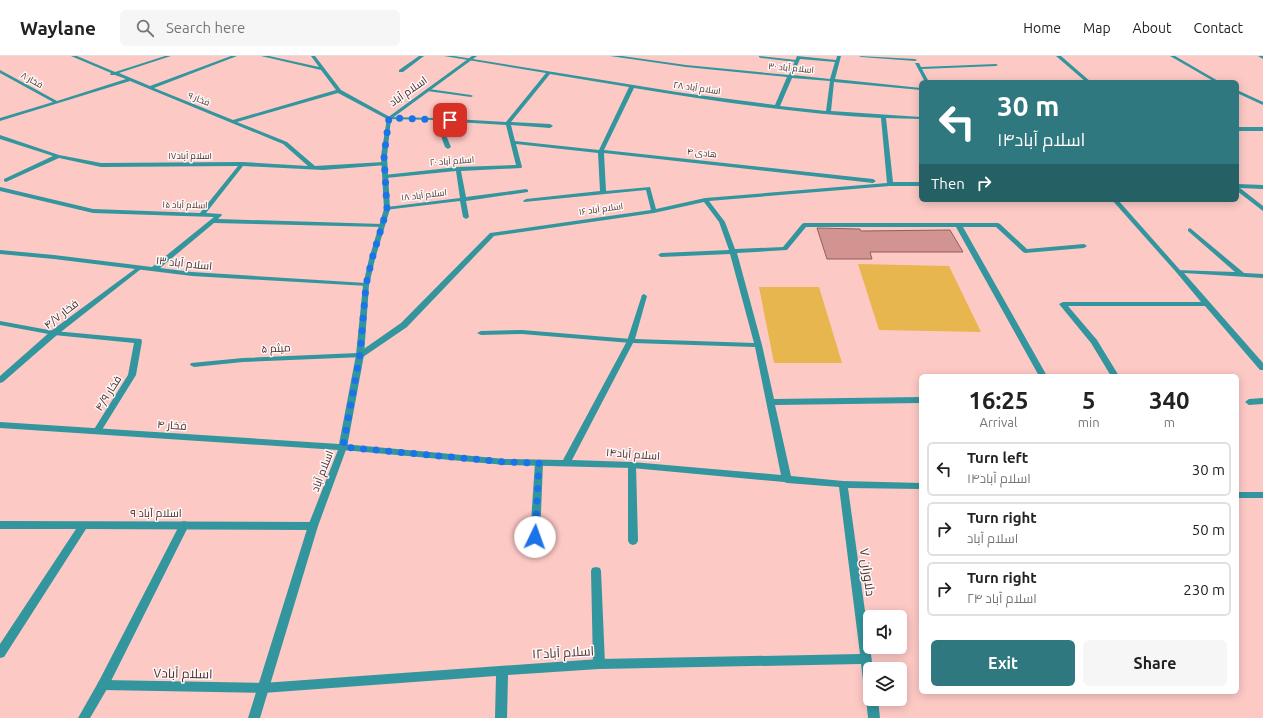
<!DOCTYPE html>
<html lang="en">
<head>
<meta charset="utf-8">
<style>
  :root { --surface:#fff; --page:#f6f6f6; --text:#222; --muted:#767676; --line:#e0e0e0; --accent:#2f787f }
  body { margin:0; font-family:Ubuntu,Cairo,sans-serif; background:var(--page); color:var(--text); height:100vh; display:flex; flex-direction:column; font-size:15px; white-space:nowrap }
  * { box-sizing:border-box; margin:0 }
  p { font-size:13px; color:var(--muted) }
  .icon { flex:none; width:22px; height:22px; fill:none; stroke:currentColor; stroke-width:2; stroke-linecap:round; stroke-linejoin:round }
  .map { position:relative; flex:1; overflow:hidden }
  .drawer { position:absolute; left:919px; top:318px; width:320px; height:320px; display:flex; flex-direction:column; background:var(--surface); border-radius:6px; box-shadow:0 2px 10px #0003 }
  .drawer>* { flex:none }
  .banner { position:absolute; left:919px; top:24px; width:320px; height:122px; border-radius:6px; box-shadow:0 2px 10px #0003; background:#2f787f; color:#fff; overflow:hidden }
  .fabs { position:absolute; left:863px; top:554px; display:grid; gap:8px }
  .fabs a { display:grid; place-items:center; width:44px; height:44px; border-radius:6px; background:var(--surface); box-shadow:0 2px 10px #0003; font-size:20px }
  .pin { position:absolute; display:grid; place-items:center; width:34px; height:34px; color:#fff; margin:-17px; border-radius:8px; box-shadow:0 2px 6px #0006 }
  .me { position:absolute; width:44px; margin:-22px; rotate:3deg; stroke-linejoin:round; filter:drop-shadow(0 0 3px #0008) }
  .turn { display:flex; align-items:center; gap:14px; height:84px; padding:0 12px; font-size:18px }
  .turn .icon { width:52px; height:52px; stroke-width:2.5 }
  .turn b { display:block; font-size:28px; line-height:34px }
  .then { display:flex; align-items:center; height:38px; padding:0 12px; background:#0003; gap:8px; font-size:15px }
  .eta { display:flex; justify-content:space-evenly; align-items:center; height:68px; text-align:center }
  .eta b { font-size:24px; font-weight:700; line-height:28px }
  .primary-button { display:flex; gap:8px; margin-top:auto; padding:8px 12px }
  .primary-button a { flex:1; height:46px; border-radius:6px; background:var(--accent); color:#fff; font-size:16px; font-weight:700; line-height:46px; text-align:center }
  .primary-button a+a { background:var(--page); color:var(--text) }
  ul { padding:0; list-style:none }
  li { display:flex; align-items:center; gap:12px; height:54px; margin:0 8px 6px; padding:0 4px; border:2px solid var(--line); border-radius:6px }
  li div { flex:1 }
  li b { display:block; font-size:15px }
  li em { font-style:normal }
  header { display:flex; align-items:center; gap:24px; box-sizing:border-box; height:56px; padding:0 20px; background:var(--surface); border-bottom:1px solid var(--line) }
  header strong { font-size:19px }
  nav { display:flex; gap:22px; margin-inline-start:auto; font-size:14px }
  .search { width:280px; height:36px; background:var(--page); display:flex; align-items:center; gap:10px; box-sizing:border-box; padding:0 14px; border-radius:6px; color:var(--muted); font-size:15px }
  .map>svg:first-child { display:block }
</style>
</head>
<body>
<header>
<strong>Waylane</strong>
<div class="search"><svg class="icon" aria-label="search" viewBox="0 0 24 24"><circle cx="10" cy="10" r="6"/><path d="M15 15l6 6"/></svg>Search here</div>
<nav><a>Home</a><a>Map</a><a>About</a><a>Contact</a></nav>
</header>
<div class="map">
<svg width="1263" height="662" viewBox="0 0 1263 662">
  <rect width="100%" height="100%" fill="#fdc9c5"/>
  <g fill="#e7b64e">
    <path d="M858,208L949,210L981,276L879,274Z"/>
    <path d="M759,231H819L842,307H774Z"/>
  </g>
  <path fill="#d19490" stroke="#955d59" d="M817,172L860,173L861,175L950,174L963,196H870L872,203H827Z"/>
  <g fill="none" stroke-linecap="round" stroke-linejoin="round">
    <g fill="#33959d" fill-rule="evenodd">
      <path d="M759,0L796,4L798,5L796,6L761,2L759,1Z"/>
      <path d="M1112,144H1118L1180,214V216H1176Z"/>
      <path d="M139,210L141,211V213L57,279L3,326L0,327V320L51,275Z"/>
      <path d="M522,274L631,283L635,285L631,287L522,278L481,279L477,277L481,275Z"/>
      <path d="M539,404L542,405L543,407L540,481L538,484L535,485L532,484L530,481L535,407L536,405Z"/>
      <path d="M632,406L635,407L636,409L638,485L636,488L633,489L630,488L628,485V409L629,407Z"/>
      <path d="M184,465L187,466L189,469L107,633L90,662H78L99,625L181,466Z"/>
      <path d="M596,511L600,512L601,515L605,608L603,612L599,613L595,612L593,608L591,515L592,512Z"/>
    </g>
    <g fill="#33959d" fill-rule="evenodd">
      <path d="M71,0H77L115,16L165,0H171L119,17L150,30L231,0H237L154,32L233,64L336,34L321,14L261,0H269L319,11L311,0H315L341,34L390,61L437,62L506,66L546,17L444,0H454L683,37L775,49L787,21L686,11L610,0H622L686,9L789,19L797,0L836,4L837,0H841L835,23L921,32V34L834,26L831,55L921,61V63L886,62L893,126H921V130H890L709,145L725,166L735,193L783,191L802,168L804,167H998L1000,168L1027,193L1084,188L1087,190L1084,192L1025,197L1023,196L996,171H963L1047,320H1039L956,171H806L787,194L737,197L762,289L774,343L921,341V347L775,349L791,420L843,425L921,427V433L848,432L873,613H870V637L866,636L864,632L861,608L599,613L508,619L507,662H495L496,620L263,637L103,634L99,633L97,629L99,625L103,624L263,627L599,603L860,598L839,431L787,427L784,426L632,412L505,409L343,394L340,393L339,391L340,389L343,388L505,403L563,404L627,285L642,239L644,238L647,240L635,283L754,287L730,198L661,201L658,199L661,197L729,194L719,166L704,146L654,157L494,180L407,271L363,301L243,306L194,311L190,309L191,307L243,302L358,297L401,267L490,177L651,154L646,134L524,146L523,145L526,143L600,135L598,97L516,88L522,111L521,112L461,115L466,141L526,133L528,134V136L466,145L469,161L466,163L463,161L460,145L385,154L384,153L387,151L460,142L456,115L386,122L383,120L384,119L458,111L516,109L506,69L440,65L451,91L448,93L445,91L435,64L387,63L338,37L237,66L287,86L315,110L384,106L386,107V109L323,114L243,110L206,157L221,158L222,159L218,163L382,168L384,169V171L214,167L160,212L192,216L366,227L369,229L368,230L192,220L54,203L0,198V194L54,199L152,211L214,161L93,157L0,135V131L93,153L200,157L238,110L101,111L59,102L6,126L4,125V123L53,100L0,83V79L59,99L101,107L242,106L308,110L283,88L130,25L0,65V62L53,46L0,17V14L57,45L126,23L115,19H110L111,17ZM800,3L835,6L830,23L793,19ZM550,18L629,31L599,94L515,85L511,69L550,72L553,70L550,68L511,66ZM792,22L830,25L826,55L780,50ZM634,32C715,45 798,58 881,62L887,127L705,142L656,153L650,131L606,135L604,97L873,127L876,125L873,123L604,94ZM633,287L755,291L781,419L632,406L572,404Z"/>
      <path d="M419,0H424L403,16H399V14Z"/>
      <path d="M859,0L915,3L917,4L915,5L861,1Z"/>
      <path d="M1056,0H1061L1091,26H1086Z"/>
      <path d="M1170,0H1175L1220,26H1215Z"/>
      <path d="M1258,0H1263V3Z"/>
      <path d="M915,7H919L921,11L996,8L998,9L996,10L922,13L929,26H925Z"/>
      <path d="M429,33L471,39L473,40L471,41L427,35V33Z"/>
      <path d="M1237,34L1263,46V49L1237,37Z"/>
      <rect x="1237" y="71" width="26" height="4"/>
      <path d="M1237,128L1263,129V133L1240,132L1263,150V155L1237,135Z"/>
      <path d="M1190,172L1244,217L1263,218V222L1184,217L1263,307V314H1260L1205,250H1068L1097,284L1119,320H1111L1091,287L1059,248L1063,246H1201L1176,216V214L1235,216L1188,175V173Z"/>
      <path d="M0,265L54,275L141,283L142,285L136,319L100,377H94L93,375L128,319L134,287L54,279L0,269Z"/>
      <path d="M1263,342V348L1249,349L1245,346L1249,343Z"/>
      <rect x="1237" y="436" width="26" height="6"/>
      <path d="M0,465L313,466L316,467L318,470L316,473L313,474L86,473L4,601L0,602V588L76,473H0Z"/>
      <path d="M870,638V643H878L880,662H868L866,643L868,639Z"/>
    </g>
    <path fill="#33959d" fill-rule="evenodd" d="M472,0H477L391,63L387,100L390,153L375,203L369,229L364,299L347,391L318,470L260,662H248L308,470L338,394L0,372V366L339,388L356,299L363,229L369,203L384,153L381,100L387,62Z"/>
  </g>
  <g fill="none" stroke-linecap="round" stroke-linejoin="round">
    <path stroke="#1a73e8" stroke-width="7" stroke-dasharray="0 12.6" d="M450,64L389,62L384,100L387,153L372,203L366,229L360,298L343,391L505,406L539,407L535,481"/>
  </g>
  <g text-anchor="middle" stroke-width="3" stroke-linejoin="round" paint-order="stroke">
    <g font-size="9" fill="#492f2e" stroke="#fef7f6">
      <text transform="translate(791 12) rotate(5)" y="3">اسلام آباد ۳۰</text>
      <text transform="translate(32 24) rotate(29)" y="3">فخار ۸</text>
      <text transform="translate(697 32) rotate(8)" y="3">اسلام آباد ۲۸</text>
      <text transform="translate(199 43) rotate(22)" y="3">فخار ۹</text>
      <text transform="translate(702 97) rotate(6)" y="3">هادی ۴</text>
      <text x="190" y="103">اسلام آباد۱۷</text>
      <text transform="translate(452 105) rotate(-4)" y="3">اسلام آباد ۲۰</text>
      <text transform="translate(424 139) rotate(-7)" y="3">اسلام آباد ۱۸</text>
      <text transform="translate(185 149) rotate(1)" y="3">اسلام آباد ۱۵</text>
      <text transform="translate(601 153) rotate(-8)" y="3">اسلام آباد ۱۶</text>
    </g>
    <g font-size="11" fill="#492f2e" stroke="#fef7f6">
      <text transform="translate(408 35) rotate(-35)" y="4">اسلام آباد</text>
      <text transform="translate(184 207) rotate(6)" y="4">اسلام آباد ۱۳</text>
      <text transform="translate(61 258) rotate(-38)" y="4">فخار ۴/۷</text>
      <text transform="translate(276 292) rotate(-3)" y="4">میثم ۵</text>
      <text transform="translate(108 337) rotate(-58)" y="4">فخار ۴/۹</text>
      <text transform="translate(172 369) rotate(4)" y="4">فخار ۴</text>
      <text transform="translate(633 398) rotate(4)" y="4">اسلام آباد۱۴</text>
      <text transform="translate(322 415) rotate(-69)" y="4">اسلام آباد</text>
      <text x="156" y="461">اسلام آباد ۹</text>
    </g>
    <g font-size="13" fill="#492f2e" stroke="#fef7f6">
      <text transform="translate(868 516) rotate(82)" y="5">دلاوران ۷</text>
      <text transform="translate(563 596) rotate(-3)" y="5">اسلام آباد۱۲</text>
      <text transform="translate(183 617) rotate(1)" y="5">اسلام آباد۷</text>
    </g>
  </g>
</svg>
<div class="fabs">
<a><svg class="icon" aria-label="sound" viewBox="0 0 24 24"><path d="M4 9h4l5-4v14l-5-4H4zM17 9q2 3 0 6"/></svg></a>
<a><svg class="icon" aria-label="layers" viewBox="0 0 24 24"><path d="M12 4l9 5-9 5-9-5zM3 14l9 5 9-5"/></svg></a>
</div>
<div class="pin" style="left:450px;top:64px;background:#d93025"><svg class="icon" aria-label="arrive" viewBox="0 0 24 24"><path d="M6 21V4h12l-3 4 3 4H6"/></svg></div>
<svg class="me" style="left:535px;top:481px" viewBox="-20 -20 40 40"><circle r="19" fill="#fff"/><path d="M0-13L10 11 0 6-10 11z" fill="#1a73e8"/></svg>
<div class="banner">
<div class="turn"><svg class="icon" aria-label="left" viewBox="0 0 24 24"><path d="M17 20v-9H6M10 6l-5 5 5 5"/></svg><div><b>30 m</b>اسلام آباد۱۴</div></div>
<div class="then">Then<svg class="icon" aria-label="right" viewBox="0 0 24 24"><path d="M7 20v-9h11M14 6l5 5-5 5"/></svg></div>
</div>
<section class="drawer">
<div class="eta">
<div><b>16:25</b><p>Arrival</p></div>
<div><b>5</b><p>min</p></div>
<div><b>340</b><p>m</p></div>
</div>
<ul>
<li><svg class="icon" aria-label="left" viewBox="0 0 24 24"><path d="M17 20v-9H6M10 6l-5 5 5 5"/></svg><div><b>Turn left</b><p>اسلام آباد۱۴</p></div><em>30 m</em></li>
<li><svg class="icon" aria-label="right" viewBox="0 0 24 24"><path d="M7 20v-9h11M14 6l5 5-5 5"/></svg><div><b>Turn right</b><p>اسلام آباد</p></div><em>50 m</em></li>
<li><svg class="icon" aria-label="right" viewBox="0 0 24 24"><path d="M7 20v-9h11M14 6l5 5-5 5"/></svg><div><b>Turn right</b><p>اسلام آباد ۲۴</p></div><em>230 m</em></li>
</ul>
<div class="primary-button"><a>Exit</a><a>Share</a></div>
</section>
</div>
</body>
</html>
